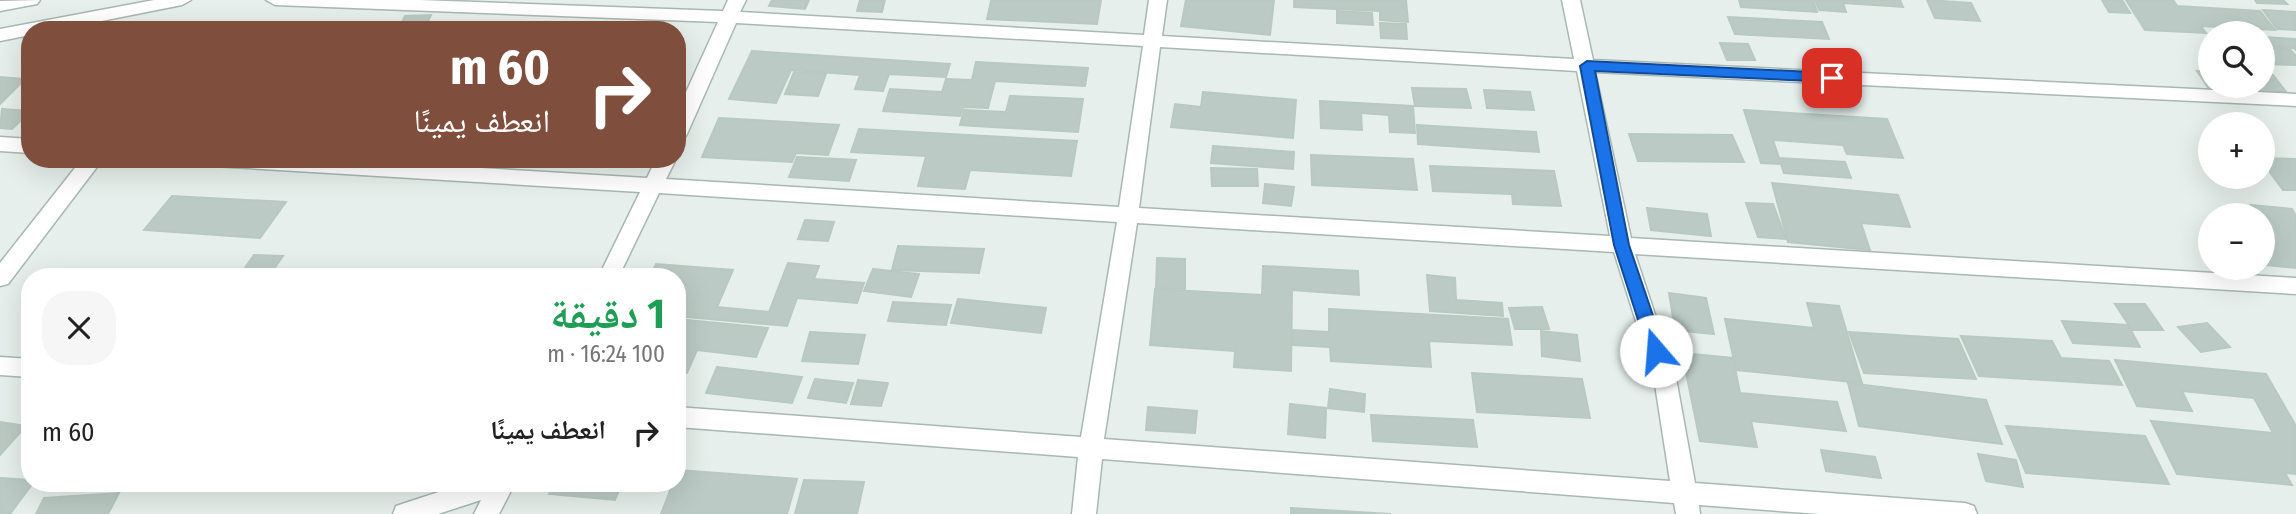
<!DOCTYPE html>
<html lang="ar">
<head>
<meta charset="utf-8">
<style>
  :root { --surface:#fff; --page:#f6f6f6; --text:#222; --muted:#767676 }
  body { margin:0; font-family:"Fira Sans Condensed","Noto Naskh Arabic",sans-serif; background:var(--page); color:var(--text); direction:rtl; height:100vh; display:flex; flex-direction:column; font-size:26px; white-space:nowrap }
  * { box-sizing:border-box; margin:0 }
  p { font-size:23px; color:var(--muted) }
  .icon { flex:none; width:38px; height:38px; fill:none; stroke:currentColor; stroke-width:2; stroke-linecap:round; stroke-linejoin:round }
  .map { position:relative; flex:1; overflow:hidden; direction:ltr }
  .drawer { position:absolute; left:21px; top:268px; width:665px; height:224px; display:flex; flex-direction:column; background:var(--surface); border-radius:28px; box-shadow:0 7px 28px #0002; direction:rtl }
  .drawer>* { flex:none }
  .guide { position:absolute; left:21px; top:21px; width:665px; height:147px; border-radius:28px; box-shadow:0 7px 28px #0002; direction:rtl; background:#804e3d; color:#fff; overflow:hidden }
  .buttons { position:absolute; left:2198px; top:21px; display:grid; gap:14px }
  .buttons a { display:grid; place-items:center; width:77px; height:77px; border-radius:50%; background:var(--surface); box-shadow:0 7px 28px #0002; font-size:35px }
  .pin { position:absolute; display:grid; place-items:center; width:60px; height:60px; color:#fff; margin:-30px; border-radius:14px; box-shadow:0 4px 10px #0006 }
  .me { position:absolute; width:77px; margin:-38px; rotate:342deg; stroke-linejoin:round; filter:drop-shadow(0 0 5px #0008) }
  .turn { display:flex; align-items:center; gap:24px; height:147px; padding:0 21px; font-size:32px }
  .turn .icon { width:91px; height:91px; stroke-width:2.5 }
  .turn b { display:block; font-size:49px; line-height:60px }
  .round { display:grid; place-items:center; flex:none; width:74px; height:74px; border-radius:28px; background:var(--page) }
  .overview { display:flex; align-items:center; justify-content:space-between; height:119px; padding:0 21px }
  h1 { font-size:42px; font-weight:700; line-height:52px; color:#1e9e55 }
  ul { padding:0; list-style:none }
  li { display:flex; align-items:center; gap:21px; height:91px; padding:0 21px }
  li div { flex:1 }
  li b { display:block; font-size:26px }
  li em { font-style:normal }
  .map>svg:first-child { display:block }
</style>
</head>
<body>
<div class="map">
<svg width="2296" height="514" viewBox="0 0 2296 514">
  <rect width="100%" height="100%" fill="#e6efeb"/>
  <g fill="#bbcac4" stroke="#b8c9c2" stroke-width="2">
    <path d="M772,0H809L805,9L769,6Z"/>
    <path d="M860,0H885L882,12L857,11Z"/>
    <path d="M1017,0H1101L1097,24L987,19L991,1Z"/>
    <path d="M1186,0H1274L1270,35L1181,26Z"/>
    <path d="M1294,0H1406L1408,22L1380,20V11L1294,7Z"/>
    <path d="M1739,0H1813L1817,12L1741,7Z"/>
    <path d="M1815,0H1900L1903,7L1843,3L1846,12L1819,10Z"/>
    <path d="M1927,0L1971,3L1980,21L1935,18Z"/>
    <path d="M2102,0H2122L2130,13L2109,12Z"/>
    <path d="M2126,0H2173L2177,6L2260,11L2275,30L2201,26L2206,33L2145,30Z"/>
    <path d="M2255,0H2283L2287,4L2257,3Z"/>
    <path d="M2263,10L2296,12V30L2277,29Z"/>
    <path d="M1337,11L1372,13L1373,25L1337,23Z"/>
    <path d="M431,15L424,30H398L405,16Z"/>
    <path d="M1728,17L1822,22L1829,39L1735,34Z"/>
    <path d="M1380,23L1406,24L1407,39L1381,38Z"/>
    <path d="M2263,37L2296,39V50L2294,48L2263,46Z"/>
    <path d="M1720,43L1748,44L1755,60H1727Z"/>
    <path d="M2263,48L2290,49L2296,56V65L2263,64Z"/>
    <path d="M1814,49L1839,51L1844,66L1818,64Z"/>
    <path d="M752,51L950,64L946,77L889,74L883,91L855,89L860,75L791,70L776,103L729,99Z"/>
    <path d="M976,62L1088,68L1085,86L995,81L988,108L963,107L960,116L883,111L890,89L942,92L946,79L972,80Z"/>
    <path d="M2197,71L2210,72V86H2263V74L2273,75L2287,93L2209,89Z"/>
    <path d="M794,72L826,74L818,96L785,94Z"/>
    <path d="M0,77L25,79L0,104Z"/>
    <path d="M1412,88L1466,89L1471,108L1415,106Z"/>
    <path d="M1484,90L1530,92L1534,110L1487,108Z"/>
    <path d="M1203,92L1296,100L1293,138L1171,127L1175,104L1201,107Z"/>
    <path d="M1010,96L1083,99L1078,132L960,125L964,110L1006,112Z"/>
    <path d="M1320,101L1413,106L1415,133L1390,132L1389,115L1361,113L1362,130L1321,128Z"/>
    <path d="M2,109L30,111V112L12,129L0,128Z"/>
    <path d="M1744,110L1887,119L1903,158L1847,154L1843,145L1773,140L1779,158L1845,162L1851,178L1784,173L1781,164L1761,163Z"/>
    <path d="M719,118L839,125L828,155L796,153L792,162L702,157Z"/>
    <path d="M1417,125L1536,132L1539,152L1418,144Z"/>
    <path d="M859,129L1077,141L1071,176L970,170L965,189L918,186L926,156L851,152Z"/>
    <path d="M1629,134L1732,135L1744,162L1638,161Z"/>
    <path d="M1213,146L1294,152L1293,169L1211,163Z"/>
    <path d="M1311,155L1413,159L1417,190L1312,185Z"/>
    <path d="M797,157L856,160L849,181L789,177Z"/>
    <path d="M2263,158L2296,159V190H2283L2263,163Z"/>
    <path d="M442,159H529L524,167Z"/>
    <path d="M1430,166L1554,171L1561,206L1513,204L1512,194L1433,191Z"/>
    <path d="M1211,168L1257,169L1258,186H1212Z"/>
    <path d="M1772,183L1898,195L1910,227L1861,223L1870,250L1788,242Z"/>
    <path d="M1265,184L1294,187L1291,206L1263,203Z"/>
    <path d="M172,196L286,202L260,238L144,230Z"/>
    <path d="M1746,203L1773,204L1786,239L1758,237Z"/>
    <path d="M2251,205L2292,209L2296,216V268L2266,265L2263,259V215H2257Z"/>
    <path d="M1647,208L1707,214L1711,236L1651,230Z"/>
    <path d="M805,220L834,222L828,241L798,239Z"/>
    <path d="M898,246L984,249L979,273L892,270Z"/>
    <path d="M254,255L283,256L269,276L240,275Z"/>
    <path d="M1157,258L1185,259V289L1156,288Z"/>
    <path d="M788,263L819,266L814,279L864,283L857,303L797,298L787,326L677,316V276H650L656,264L733,270L717,307L769,312Z"/>
    <path d="M1263,266L1358,271L1359,295L1292,290L1291,371L1234,367L1235,351L1150,345L1155,289L1262,295Z"/>
    <path d="M873,269L919,274L911,297L864,291Z"/>
    <path d="M1427,275L1455,278L1456,300L1502,303L1503,316L1430,311Z"/>
    <path d="M1669,293L1706,298L1714,334L1675,330Z"/>
    <path d="M958,299L1046,308L1041,333L951,323Z"/>
    <path d="M893,302L951,305L946,325L888,321Z"/>
    <path d="M1807,303L1839,306L1862,383L1736,370L1725,319L1814,328Z"/>
    <path d="M2115,304H2145L2163,330H2132Z"/>
    <path d="M1542,307L1549,329H1515L1509,308Z"/>
    <path d="M1329,309L1508,319L1512,345L1429,341L1431,367L1331,361L1330,347L1293,345V330L1329,332Z"/>
    <path d="M677,319L768,328L756,357L697,350L687,373L677,372Z"/>
    <path d="M2062,321L2128,325L2140,347L2073,343Z"/>
    <path d="M2207,323L2230,347L2201,352L2178,327Z"/>
    <path d="M1541,331L1577,335L1580,361L1542,356Z"/>
    <path d="M810,332L865,335L858,364L802,361Z"/>
    <path d="M1849,332L1958,339L1976,379L1864,373Z"/>
    <path d="M1961,336L2052,341L2061,358L2109,361L2122,385L1979,376Z"/>
    <path d="M1682,353L1733,358L1740,393L1837,402L1846,431L1751,421L1757,447L1700,441Z"/>
    <path d="M2115,360L2266,374L2296,426V474L2285,473L2292,485L2177,474L2151,421L2273,433L2254,398L2182,391L2192,411L2137,406Z"/>
    <path d="M717,367L802,377L792,403L706,393Z"/>
    <path d="M1472,373L1582,379L1590,418L1477,412Z"/>
    <path d="M815,379L853,383L846,403L808,398Z"/>
    <path d="M858,380L888,383L881,406L851,404Z"/>
    <path d="M1848,383L1986,400L2002,444L1859,426Z"/>
    <path d="M1330,389L1365,394L1364,412L1328,408Z"/>
    <path d="M1290,404L1326,408L1325,438L1288,434Z"/>
    <path d="M1148,407L1197,411L1195,433L1146,430Z"/>
    <path d="M1371,415L1473,420L1477,447L1373,441Z"/>
    <path d="M0,422L26,426L0,455Z"/>
    <path d="M2006,426L2145,436L2169,484L2026,473Z"/>
    <path d="M1821,450L1875,457L1881,478L1826,471Z"/>
    <path d="M1978,454L2016,460L2023,487L1986,481Z"/>
    <path d="M678,470L797,479L787,514H661L673,483H677Z"/>
    <path d="M0,478L30,480V483H33L10,514H0Z"/>
    <path d="M804,480L864,482L857,514H795Z"/>
    <path d="M554,483H622L615,500L549,494Z"/>
    <path d="M119,493L108,514H36L44,498Z"/>
    <path d="M1291,508L1391,514H1291Z"/>
  </g>
  <g fill="none" stroke-linecap="round" stroke-linejoin="round">
    <g stroke="#a8b8b2" stroke-width="3">
      <g id="minor">
        <path d="M40,0L37,4L0,11V1Z"/>
        <path d="M154,0H191L182,5L56,30H30V35L0,41V29Z"/>
        <path d="M266,0H419L723,11L728,0H746L740,12L1144,35L1149,0H1167L1162,36L1574,59L1562,0H1580L1593,60L2296,94V106L1595,72L1631,238L2296,278V294L1635,254L1676,378L1695,483L1965,503L1974,506L1977,514H1820L1699,505L1700,514H1676L1674,503L1102,459L1096,514H1072L1078,457L677,427V407L1081,437L1117,222L659,193L619,276H599L640,192L213,166L206,164L203,159H331L647,178L656,159H676L666,179L1119,207L1143,46L736,23L687,134L684,139L677,141V112L718,22L275,5ZM1160,47L1577,71L1610,236L1139,208ZM1137,223L1614,252L1654,378L1670,481L1104,439Z"/>
        <path d="M0,137L30,139V153L0,151Z"/>
        <path d="M82,159H103L8,284L0,286V263Z"/>
        <path d="M0,357L30,359V377L0,375Z"/>
        <path d="M466,483H515L499,514H474L481,500L438,514H393L396,506Z"/>
      </g>
    </g>
    <use href="#minor" fill="#fff" fill-rule="evenodd"/>
  </g>
  <path fill="#1a73e8" stroke="#114b97" stroke-width="2" d="M1587,61L1832,73L1839,78L1832,82L1595,71L1629,245L1665,351L1662,356H1650L1648,351L1614,245L1580,66Z"/>
</svg>
<div class="buttons">
<a><svg class="icon" aria-label="search" viewBox="0 0 24 24"><circle cx="10" cy="10" r="6"/><path d="M15 15l6 6"/></svg></a>
<a>+</a>
<a>−</a>
</div>
<div class="pin" style="left:1832px;top:78px;background:#d93025"><svg class="icon" aria-label="arrive" viewBox="0 0 24 24"><path d="M6 21V4h12l-3 4 3 4H6"/></svg></div>
<svg class="me" style="left:1656px;top:351px" viewBox="-20 -20 40 40"><circle r="19" fill="#fff"/><path d="M0-13L10 11 0 6-10 11z" fill="#1a73e8"/></svg>
<div class="guide">
<div class="turn"><svg class="icon" aria-label="right" viewBox="0 0 24 24"><path d="M7 20v-9h11M14 6l5 5-5 5"/></svg><div><b>60 m</b>انعطف يمينًا</div></div>
</div>
<section class="drawer">
<div class="overview"><div><h1>1 دقيقة</h1><p>100 m · 16:24</p></div><a class="round"><svg class="icon" aria-label="close" viewBox="0 0 24 24"><path d="M6 6l12 12M18 6L6 18"/></svg></a></div>
<ul>
<li><svg class="icon" aria-label="right" viewBox="0 0 24 24"><path d="M7 20v-9h11M14 6l5 5-5 5"/></svg><div><b>انعطف يمينًا</b></div><em>60 m</em></li>
</ul>
</section>
</div>
</body>
</html>
